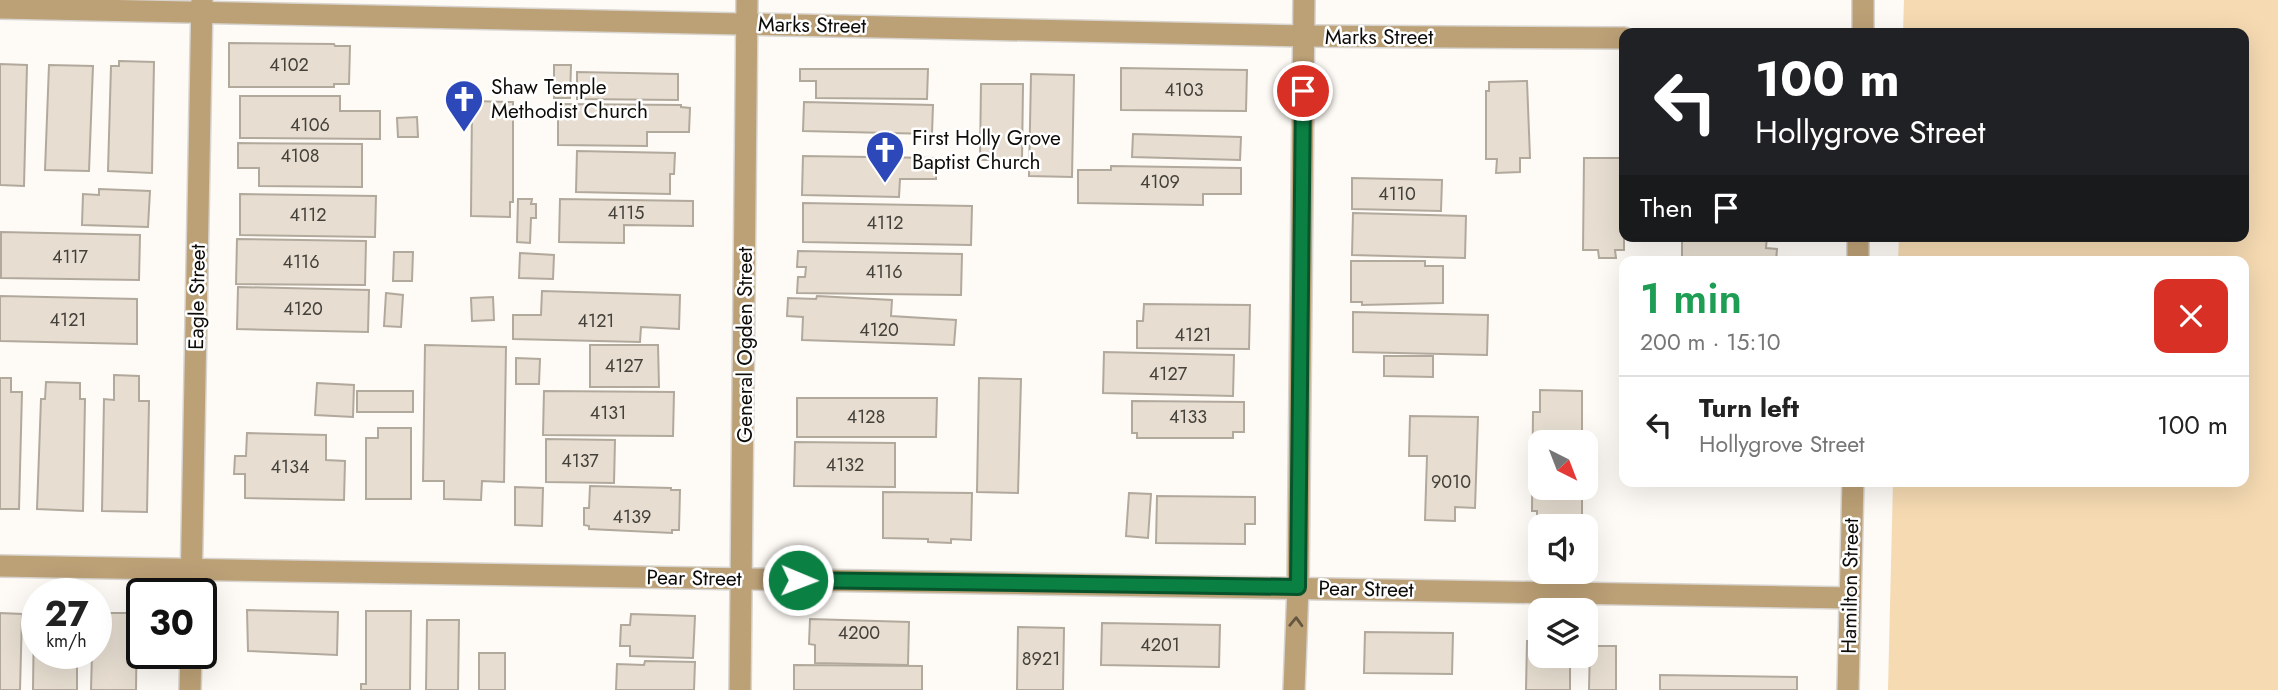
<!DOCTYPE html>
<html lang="en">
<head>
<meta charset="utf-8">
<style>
  :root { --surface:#fff; --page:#f2f2f2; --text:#222; --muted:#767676; --line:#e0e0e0 }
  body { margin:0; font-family:Jost,sans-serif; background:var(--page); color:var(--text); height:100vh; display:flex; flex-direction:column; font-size:26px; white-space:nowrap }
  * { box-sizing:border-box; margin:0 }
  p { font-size:23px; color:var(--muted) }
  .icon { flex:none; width:38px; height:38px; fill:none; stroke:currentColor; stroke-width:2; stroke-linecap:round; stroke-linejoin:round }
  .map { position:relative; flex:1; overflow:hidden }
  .details { position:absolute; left:1619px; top:256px; width:630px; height:231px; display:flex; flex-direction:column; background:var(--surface); border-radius:14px; box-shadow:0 7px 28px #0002 }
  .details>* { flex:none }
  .hud { position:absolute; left:1619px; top:28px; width:630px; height:214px; border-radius:14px; box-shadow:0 7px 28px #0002; background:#202124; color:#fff; overflow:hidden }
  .needle { width:46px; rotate:138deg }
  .fabs { position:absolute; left:1528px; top:430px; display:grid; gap:14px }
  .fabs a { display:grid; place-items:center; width:70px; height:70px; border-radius:14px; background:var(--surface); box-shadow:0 7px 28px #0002; font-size:35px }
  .speed { position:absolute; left:21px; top:578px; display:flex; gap:14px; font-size:35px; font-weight:700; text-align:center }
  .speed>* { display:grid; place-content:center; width:91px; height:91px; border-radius:50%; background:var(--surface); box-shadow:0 7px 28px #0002; line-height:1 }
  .speed small { font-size:18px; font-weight:400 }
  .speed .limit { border:4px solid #111; border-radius:10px; background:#fff; color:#111 }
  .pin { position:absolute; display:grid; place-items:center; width:60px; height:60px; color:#fff; margin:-30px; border:4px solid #fff; border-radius:50%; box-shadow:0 2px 7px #0007 }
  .me { position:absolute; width:77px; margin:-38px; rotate:91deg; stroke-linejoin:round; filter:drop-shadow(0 0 5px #0008) }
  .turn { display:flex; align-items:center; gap:24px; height:147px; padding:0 21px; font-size:32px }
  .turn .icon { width:91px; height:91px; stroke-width:2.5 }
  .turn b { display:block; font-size:49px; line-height:60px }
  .then { display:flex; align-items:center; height:66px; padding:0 21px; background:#0003; gap:14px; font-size:26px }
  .round { display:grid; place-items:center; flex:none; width:74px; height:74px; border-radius:14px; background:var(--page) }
  .head { display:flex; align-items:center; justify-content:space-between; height:119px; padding:0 21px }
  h1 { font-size:42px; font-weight:600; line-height:52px; color:#1e9e55 }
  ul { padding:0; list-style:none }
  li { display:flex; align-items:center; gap:21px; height:98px; padding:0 21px; border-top:2px solid var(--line) }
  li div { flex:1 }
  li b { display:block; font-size:26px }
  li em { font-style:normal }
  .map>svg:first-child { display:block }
</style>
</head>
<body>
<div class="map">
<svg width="2278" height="690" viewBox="0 0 2278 690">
  <rect width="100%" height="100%" fill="#fefaf5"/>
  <path fill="#f5dab2" d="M1904,0H2278V690H1888L1893,481H2244V261H1898L1899,236H2244V33H1903Z"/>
  <g fill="#e7ded1" stroke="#b2a99d" stroke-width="2">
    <path d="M229,43L334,44L335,46H350L349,84H334V87H229Z"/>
    <path d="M119,61L154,62L152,173L108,171L111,66H119Z"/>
    <path d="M0,64L27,65L24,186L0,185Z"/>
    <path d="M49,65L93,66L89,171L45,170Z"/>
    <path d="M554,65H571L570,98H554Z"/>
    <path d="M1121,68L1247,70L1246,111L1121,110Z"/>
    <path d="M800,69H928L927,99L816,98V81H800Z"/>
    <path d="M577,72L678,74V100L577,99Z"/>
    <path d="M1031,74L1074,75L1072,177L1029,176Z"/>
    <path d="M1527,81L1530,158H1520V172L1496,173L1497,159H1486V91H1489V82Z"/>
    <path d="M981,84H1023L1022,160H980Z"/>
    <path d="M240,96H340V111H380V139L240,138Z"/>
    <path d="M472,101L513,102V202H510V217L471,216Z"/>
    <path d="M804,102L933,105L932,134L803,131Z"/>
    <path d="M558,104L681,105V107L690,108L689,132H647V146L558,145Z"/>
    <path d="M417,117L418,137H398L397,118Z"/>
    <path d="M1133,134L1241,137L1240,160L1132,157Z"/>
    <path d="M238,143L362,144V187L259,186V168H238Z"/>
    <path d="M577,151L675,153L674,174H670V194L576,192Z"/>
    <path d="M803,156L936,158V179H900L899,197L802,195Z"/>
    <path d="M1584,158H1624V250H1615L1616,258H1599L1598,250H1583Z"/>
    <path d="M1111,166L1241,168V194H1203V205L1078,203V170H1111Z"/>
    <path d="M1352,178L1442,180L1441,211L1352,209Z"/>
    <path d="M99,189L150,191L148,227L82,225L83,194L99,195Z"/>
    <path d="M240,194L376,196L375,237L240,235Z"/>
    <path d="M518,199H532L531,204H536V218H531L530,243L517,242Z"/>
    <path d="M560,199L693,201V226L624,225V243L559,242Z"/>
    <path d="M803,203L972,206L971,245L803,242Z"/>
    <path d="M1353,213L1466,216L1465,258L1352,255Z"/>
    <path d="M1,232L140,235L139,280L1,278Z"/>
    <path d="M1682,236H1767L1766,248L1777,249L1776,261L1682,260Z"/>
    <path d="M237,239L366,241L365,285L236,284Z"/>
    <path d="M798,251L962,254L961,295L797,293L798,277H805L806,267H797Z"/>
    <path d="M394,252H413L412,281H393Z"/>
    <path d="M520,253L554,255L553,279L519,278Z"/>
    <path d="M1351,261H1425V266H1443V303L1362,305V302H1351Z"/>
    <path d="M238,287L369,290L368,332L237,329Z"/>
    <path d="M542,291L680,295L679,329L641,327L640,342L513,339V315H541Z"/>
    <path d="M386,293L403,295L401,327L384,326Z"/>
    <path d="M0,296L137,299V344L0,341Z"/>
    <path d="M817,296L892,300L891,316L956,320L954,345L802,340L803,317L787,316L788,298L816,299Z"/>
    <path d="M493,297L494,320L472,321L471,298Z"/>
    <path d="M1144,304L1250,305L1249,349L1137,348V321H1143Z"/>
    <path d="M1353,312L1488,315L1487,355L1353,352Z"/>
    <path d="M425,345L506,347L504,482L482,481L481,500L444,499V481H423Z"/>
    <path d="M590,345H658L659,387H590Z"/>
    <path d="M1104,352L1234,355L1233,396L1103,393Z"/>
    <path d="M1384,356H1433V377L1384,376Z"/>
    <path d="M516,358L540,359L539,384H516Z"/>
    <path d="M114,375L139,376V401H149L147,512L102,511L104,399L114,400Z"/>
    <path d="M0,378H11V392H22L19,509H0Z"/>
    <path d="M979,378L1021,379L1018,493L977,492Z"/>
    <path d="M46,382L80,383V399H85L83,511L37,509L41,399H45Z"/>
    <path d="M317,383L354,385L353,417L315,415Z"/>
    <path d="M1540,390L1582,391V443H1540V488H1582V527L1537,528V511H1532L1533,412H1540Z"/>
    <rect x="357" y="391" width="56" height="21"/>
    <path d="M544,391L674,392L673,436L543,435Z"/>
    <path d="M797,398H937L936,437H797Z"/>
    <path d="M1132,401L1244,402V432H1233V438H1137V433H1132Z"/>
    <path d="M1410,416L1478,417L1475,508L1455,507V521L1425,520L1427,456H1409Z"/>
    <path d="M378,428H411V499H366V438H378Z"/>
    <path d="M247,433L326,435V460L345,461L344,500L245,498V474H234L235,456H246Z"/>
    <path d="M546,439L615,440L614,483L546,482Z"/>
    <path d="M795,442L895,443V487L794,486Z"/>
    <path d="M590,486L671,488V490H680L679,530H672V533L589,529V526L584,525V508H589Z"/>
    <path d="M515,487L543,488L542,526L515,525Z"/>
    <path d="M883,492L972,493L971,540L951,539V543L928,542V539L883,538Z"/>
    <path d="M1129,493L1151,494L1148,538L1126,536Z"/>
    <path d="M1157,496L1255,497V524H1245V544L1156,543Z"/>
    <path d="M247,610L338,612L337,655L248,651Z"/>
    <path d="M366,611H411L410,690H361V684H366Z"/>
    <path d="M0,613L22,614L20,690H0Z"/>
    <path d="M34,613H37V653H77V690H33Z"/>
    <path d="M96,613H137L136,690H91L92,653H96Z"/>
    <path d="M631,614L695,616L693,658L630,656V646H620L621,625H630Z"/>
    <path d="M810,619L909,622L908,665L815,663V645L809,644Z"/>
    <path d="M427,620H459L458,690H426Z"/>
    <path d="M1102,623L1220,625L1219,667L1101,665Z"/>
    <path d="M1018,627L1064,628L1063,690H1017Z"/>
    <path d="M1365,632L1453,633L1452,674L1364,673Z"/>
    <path d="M1527,641H1540V656H1570V690H1526Z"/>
    <path d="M1590,646H1616V690H1589Z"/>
    <rect x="479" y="653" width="26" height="37"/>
    <path d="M645,661L695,662L694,690H616L617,664L644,665Z"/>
    <path d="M794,665L922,666V690H794Z"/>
    <path d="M1660,675L1797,677V690H1660Z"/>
  </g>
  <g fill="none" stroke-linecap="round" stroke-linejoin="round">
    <g stroke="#d8d4cf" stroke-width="24">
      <g id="minor">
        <path d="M0,8L1303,36L1624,38"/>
        <path d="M1863,33V0"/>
        <path d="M1858,261V236"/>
        <path d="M0,566L1850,598"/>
        <path d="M191,593L202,0"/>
        <path d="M190,690L191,653"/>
        <path d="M740,690L747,0"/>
        <path d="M1294,690L1298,587L1304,0"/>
        <path d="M1848,690L1853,481"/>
      </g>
    </g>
    <use href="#minor" stroke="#bca076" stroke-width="21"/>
  </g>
  <defs><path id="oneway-chevron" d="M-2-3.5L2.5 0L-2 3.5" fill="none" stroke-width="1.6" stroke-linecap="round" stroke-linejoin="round" transform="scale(1.75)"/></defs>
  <use stroke="#65563f" href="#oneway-chevron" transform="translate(1296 622) rotate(-88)"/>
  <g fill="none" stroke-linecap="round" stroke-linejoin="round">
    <g stroke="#07532c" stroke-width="18">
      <path id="route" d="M798,580L1298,587L1303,91"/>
    </g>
    <use href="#route" stroke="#0b8043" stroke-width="12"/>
  </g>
  <defs>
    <g id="church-pin" transform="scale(2.0125)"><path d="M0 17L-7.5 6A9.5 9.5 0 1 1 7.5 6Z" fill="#2d48b8" stroke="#fff"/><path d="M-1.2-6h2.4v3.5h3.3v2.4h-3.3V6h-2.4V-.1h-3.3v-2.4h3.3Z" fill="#fff"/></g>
  </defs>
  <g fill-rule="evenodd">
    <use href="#church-pin" x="464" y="99"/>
    <use href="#church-pin" x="885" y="150"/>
  </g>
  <g text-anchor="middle" stroke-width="5" stroke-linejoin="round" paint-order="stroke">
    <g font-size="18" fill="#44403a">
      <text x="289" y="71">4102</text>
      <text x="1184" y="96">4103</text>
      <text x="310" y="131">4106</text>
      <text x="300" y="162">4108</text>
      <text x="1160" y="188">4109</text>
      <text x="1397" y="200">4110</text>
      <text x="626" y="219">4115</text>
      <text x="308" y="221">4112</text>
      <text x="885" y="229">4112</text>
      <text x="70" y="263">4117</text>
      <text x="301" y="268">4116</text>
      <text x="884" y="278">4116</text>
      <text x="303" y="315">4120</text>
      <text x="68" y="326">4121</text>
      <text x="596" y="327">4121</text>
      <text x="879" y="336">4120</text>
      <text x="1193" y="341">4121</text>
      <text x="624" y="372">4127</text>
      <text x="1168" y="380">4127</text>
      <text x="608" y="419">4131</text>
      <text x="866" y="423">4128</text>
      <text x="1188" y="423">4133</text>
      <text x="580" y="467">4137</text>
      <text x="845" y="471">4132</text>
      <text x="290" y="473">4134</text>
      <text x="1451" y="488">9010</text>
      <text x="632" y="523">4139</text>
      <text x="859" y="639">4200</text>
      <text x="1160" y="651">4201</text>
      <text x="1041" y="665">8921</text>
    </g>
    <g font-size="21" fill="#0e0c08" stroke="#fff">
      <text transform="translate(812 25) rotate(1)" y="7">Marks Street</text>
      <text x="1379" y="44">Marks Street</text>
      <text transform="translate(197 297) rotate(-89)" y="7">Eagle Street</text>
      <text transform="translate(745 345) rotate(-90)" y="7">General Ogden Street</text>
      <text transform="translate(694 578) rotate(1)" y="7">Pear Street</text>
      <text transform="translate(1850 586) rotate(-89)" y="7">Hamilton Street</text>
      <text transform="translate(1366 589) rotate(1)" y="7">Pear Street</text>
    </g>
    <g font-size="21" fill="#0e0c08" stroke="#fff" text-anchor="start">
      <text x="491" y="94">Shaw Temple<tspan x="491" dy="24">Methodist Church</tspan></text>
      <text x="912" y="145">First Holly Grove<tspan x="912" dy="24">Baptist Church</tspan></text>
    </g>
  </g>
</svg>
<div class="fabs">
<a><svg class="needle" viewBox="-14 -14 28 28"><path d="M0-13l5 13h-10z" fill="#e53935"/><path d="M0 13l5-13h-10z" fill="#767676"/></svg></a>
<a><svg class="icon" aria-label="sound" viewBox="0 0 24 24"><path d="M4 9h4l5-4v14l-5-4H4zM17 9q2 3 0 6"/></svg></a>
<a><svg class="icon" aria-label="layers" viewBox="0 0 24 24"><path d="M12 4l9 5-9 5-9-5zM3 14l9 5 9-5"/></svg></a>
</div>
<div class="speed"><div>27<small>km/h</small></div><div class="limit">30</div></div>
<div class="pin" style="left:1303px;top:91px;background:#d93025"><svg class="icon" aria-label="arrive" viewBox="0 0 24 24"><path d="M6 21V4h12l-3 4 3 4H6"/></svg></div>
<svg class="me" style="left:798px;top:580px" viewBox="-20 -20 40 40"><circle r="17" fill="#0b8043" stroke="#fff" stroke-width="3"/><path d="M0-11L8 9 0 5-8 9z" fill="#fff"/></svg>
<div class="hud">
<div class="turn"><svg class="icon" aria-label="left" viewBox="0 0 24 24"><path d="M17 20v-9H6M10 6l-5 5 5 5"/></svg><div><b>100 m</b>Hollygrove Street</div></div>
<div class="then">Then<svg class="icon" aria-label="arrive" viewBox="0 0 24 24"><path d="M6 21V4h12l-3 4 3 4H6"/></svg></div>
</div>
<section class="details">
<div class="head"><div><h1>1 min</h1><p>200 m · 15:10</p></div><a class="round" style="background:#d93025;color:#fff"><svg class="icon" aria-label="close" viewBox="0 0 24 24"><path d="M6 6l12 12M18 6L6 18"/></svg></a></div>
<ul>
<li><svg class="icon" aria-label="left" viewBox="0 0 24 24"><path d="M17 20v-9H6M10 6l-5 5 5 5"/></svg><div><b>Turn left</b><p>Hollygrove Street</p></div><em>100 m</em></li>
</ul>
</section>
</div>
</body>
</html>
